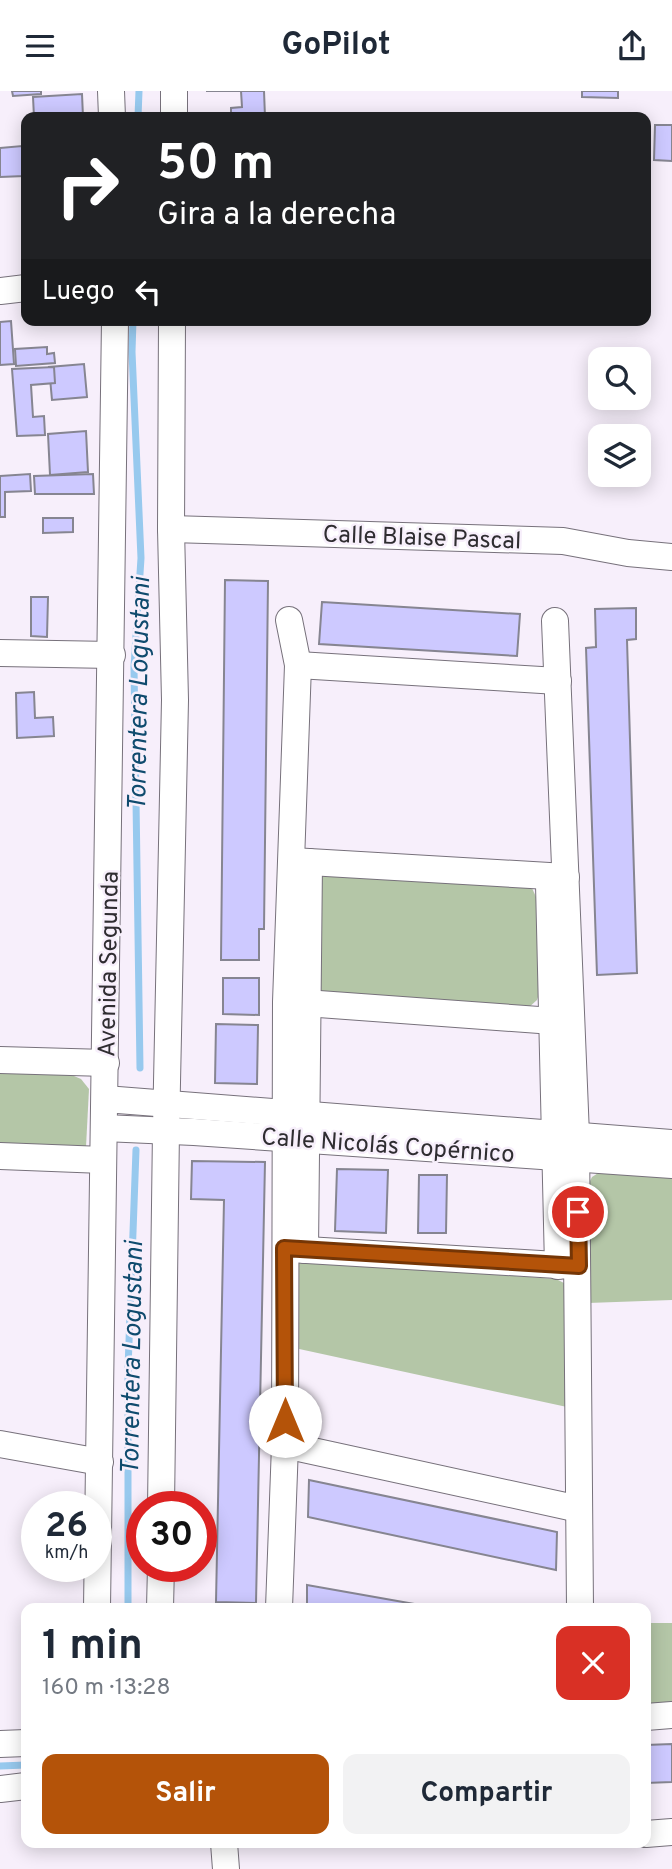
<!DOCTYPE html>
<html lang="es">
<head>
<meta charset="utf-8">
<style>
  :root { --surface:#fff; --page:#f2f2f3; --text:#1f2937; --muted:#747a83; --accent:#b45309 }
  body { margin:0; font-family:Overpass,sans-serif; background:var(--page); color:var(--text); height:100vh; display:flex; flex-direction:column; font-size:26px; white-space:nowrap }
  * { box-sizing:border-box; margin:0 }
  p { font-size:23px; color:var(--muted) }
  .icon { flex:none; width:38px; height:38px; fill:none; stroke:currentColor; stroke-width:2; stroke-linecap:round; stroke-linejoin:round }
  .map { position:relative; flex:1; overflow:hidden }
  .details { position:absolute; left:21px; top:1512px; width:630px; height:245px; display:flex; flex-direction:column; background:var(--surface); border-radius:14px; box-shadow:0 4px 18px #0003 }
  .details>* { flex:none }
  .banner { position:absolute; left:21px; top:21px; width:630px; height:214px; border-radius:14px; box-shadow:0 4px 18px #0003; background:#202124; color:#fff; overflow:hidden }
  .buttons { position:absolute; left:588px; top:256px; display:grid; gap:14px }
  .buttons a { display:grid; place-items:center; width:63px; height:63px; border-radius:14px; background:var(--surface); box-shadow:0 4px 18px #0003; font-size:35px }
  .speed { position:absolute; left:21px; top:1400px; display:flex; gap:14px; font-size:35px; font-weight:700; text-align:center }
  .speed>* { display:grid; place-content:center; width:91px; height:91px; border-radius:50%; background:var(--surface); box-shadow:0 4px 18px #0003; line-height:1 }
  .speed small { font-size:18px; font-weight:400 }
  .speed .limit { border:10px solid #d22; background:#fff; color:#111 }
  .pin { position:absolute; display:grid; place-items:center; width:60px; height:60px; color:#fff; margin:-30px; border:4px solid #fff; border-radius:50%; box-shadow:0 2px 7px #0007 }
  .me { position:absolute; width:77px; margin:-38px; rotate:0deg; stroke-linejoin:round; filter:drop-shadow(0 0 5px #0008) }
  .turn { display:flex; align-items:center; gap:24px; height:147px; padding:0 21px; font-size:32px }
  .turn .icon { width:91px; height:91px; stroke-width:2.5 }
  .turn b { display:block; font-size:49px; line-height:60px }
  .then { display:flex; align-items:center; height:66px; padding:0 21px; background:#0003; gap:14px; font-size:26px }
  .round { display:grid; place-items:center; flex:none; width:74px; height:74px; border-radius:14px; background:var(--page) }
  .headline { display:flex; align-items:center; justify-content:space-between; height:119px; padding:0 21px }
  h1 { font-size:42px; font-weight:700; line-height:52px }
  .primary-button { display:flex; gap:14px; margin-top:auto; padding:14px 21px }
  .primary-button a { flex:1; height:80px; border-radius:14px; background:var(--accent); color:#fff; font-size:28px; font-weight:700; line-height:80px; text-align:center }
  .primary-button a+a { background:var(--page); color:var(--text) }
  header { display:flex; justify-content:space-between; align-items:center; height:91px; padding:0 21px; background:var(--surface); font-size:32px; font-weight:700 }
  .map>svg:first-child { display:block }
</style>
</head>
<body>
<header><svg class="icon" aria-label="menu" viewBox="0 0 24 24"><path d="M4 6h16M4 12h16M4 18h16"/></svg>GoPilot<svg class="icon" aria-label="share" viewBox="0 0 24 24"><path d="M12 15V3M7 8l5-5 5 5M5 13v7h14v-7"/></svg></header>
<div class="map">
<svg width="672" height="1778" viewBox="0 0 672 1778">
  <rect width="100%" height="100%" fill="#f7effb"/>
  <g fill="#b4c6a7">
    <path d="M325,784L532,797L536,806L539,903L537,909L527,918L323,903L319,898L320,788Z"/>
    <path d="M0,981L67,982L81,988L89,998L86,1056L0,1058Z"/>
    <path d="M603,1079L672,1084V1209L588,1212L587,1096L592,1086Z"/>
    <path d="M306,1170L556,1188L564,1192L567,1200V1316L290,1256L298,1172Z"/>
    <path d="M646,1532H672V1617L646,1618Z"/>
  </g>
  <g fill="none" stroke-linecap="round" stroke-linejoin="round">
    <g stroke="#97c9ee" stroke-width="7">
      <path d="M138,26L139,0"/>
      <path d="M133,229L132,261L141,467L134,576L140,977"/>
      <path d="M128,1517V1278L136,1059"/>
      <path d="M0,1675L26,1674"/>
    </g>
  </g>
  <g fill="#cdc9ff" stroke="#868591" stroke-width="2">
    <path d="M12,0H41V3L13,5Z"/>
    <path d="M206,0H264L265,26H231V17L242,16L241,0Z"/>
    <path d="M582,0H618V7L582,6Z"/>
    <path d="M82,3L83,26H34L33,6Z"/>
    <path d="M655,34H672V70L654,69Z"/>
    <path d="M22,55L24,85L0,86V57Z"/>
    <path d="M11,230L14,273L0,274V231Z"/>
    <path d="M47,256V263L54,262L55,272L16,275L15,258Z"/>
    <path d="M84,273L87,306L52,309L49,276Z"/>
    <path d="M54,276L55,292L31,294L33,326L44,325L45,344L17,345L12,278Z"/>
    <path d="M86,340L88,381L50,384L48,343Z"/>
    <path d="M30,383L31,400L5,401V426H0V385Z"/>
    <path d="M93,383L94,403H35L34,385Z"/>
    <path d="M43,427H73V441L43,442Z"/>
    <path d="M225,489L268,490L264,838H259V869H221Z"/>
    <path d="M31,506H48L47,546L31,545Z"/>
    <path d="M322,511L520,523L517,565L319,553Z"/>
    <path d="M636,517V548L627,549L637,882L597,884L586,557L596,556L595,518Z"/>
    <path d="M34,601L35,627L53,626L54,645L17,647L16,602Z"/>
    <path d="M223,887H259V924L223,923Z"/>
    <path d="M216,933L258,934L257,993L215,992Z"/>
    <path d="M192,1070L265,1071L256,1512L216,1511L224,1109L191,1108Z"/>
    <path d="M337,1078L388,1079L386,1142L335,1140Z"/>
    <path d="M419,1084H447L446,1142H418Z"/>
    <path d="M309,1389L557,1441L556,1479L308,1426Z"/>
    <path d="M307,1494L437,1517H307Z"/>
    <path d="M672,1653V1691L646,1692V1654Z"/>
  </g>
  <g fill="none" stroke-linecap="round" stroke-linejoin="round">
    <g stroke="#77717b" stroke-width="28">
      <g id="minor">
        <path d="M111,0L112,26"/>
        <path d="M174,26V0"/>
        <path d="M0,200L26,197"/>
        <path d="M171,438L563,450L628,462L672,466"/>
        <path d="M555,530L576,1044L580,1517"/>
        <path d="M0,562L112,564"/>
        <path d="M298,574L558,590"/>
        <path d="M292,770L566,786"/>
        <path d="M549,793L558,1175"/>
        <path d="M291,911L567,931"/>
        <path d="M0,969L106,972"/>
        <path d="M105,1008L672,1052"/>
        <path d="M104,1037L194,1041L672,1074"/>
        <path d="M0,1065L103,1069"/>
        <path d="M290,1158L573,1175"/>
        <path d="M305,1159L309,771"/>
        <path d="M0,1353L100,1371"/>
        <path d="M285,1354L579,1418"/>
        <path d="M161,1416L166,1039L175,609L171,438L172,229"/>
        <path d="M97,1517L115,229"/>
        <path d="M160,1517L161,1475"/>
        <path d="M279,1517L285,1354L286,911L298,574L289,529"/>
        <path d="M646,1626L672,1624"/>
        <path d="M0,1653L26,1652"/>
        <path d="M0,1698L26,1695"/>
        <path d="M646,1743L672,1741"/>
        <path d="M224,1752L226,1778"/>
      </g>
    </g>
    <use href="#minor" stroke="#fff" stroke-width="26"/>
  </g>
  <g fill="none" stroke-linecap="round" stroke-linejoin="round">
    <g stroke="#753606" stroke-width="18">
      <path id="route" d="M285,1330L284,1157L579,1175L578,1121"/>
    </g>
    <use href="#route" stroke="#b45309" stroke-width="12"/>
  </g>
  <g text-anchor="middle" stroke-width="5" stroke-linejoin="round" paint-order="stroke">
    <g font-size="24" fill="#2f2d31" stroke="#f7effb">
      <text transform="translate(422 446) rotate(2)" y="8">Calle Blaise Pascal</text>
      <text transform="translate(108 873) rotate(-89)" y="8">Avenida Segunda</text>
      <text transform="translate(388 1054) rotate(4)" y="8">Calle Nicolás Copérnico</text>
    </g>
    <g font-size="26" font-style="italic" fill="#0f4b6e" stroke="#f7effb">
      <text transform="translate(138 603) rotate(-89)" y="9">Torrentera Logustani</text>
      <text transform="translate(131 1267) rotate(-89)" y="9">Torrentera Logustani</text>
    </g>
  </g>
</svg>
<div class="buttons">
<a><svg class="icon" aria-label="search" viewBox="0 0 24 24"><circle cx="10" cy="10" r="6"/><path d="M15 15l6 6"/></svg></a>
<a><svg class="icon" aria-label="layers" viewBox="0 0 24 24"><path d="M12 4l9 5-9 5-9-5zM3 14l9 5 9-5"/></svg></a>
</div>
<div class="speed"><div>26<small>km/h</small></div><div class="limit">30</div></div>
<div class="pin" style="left:578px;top:1121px;background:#d93025"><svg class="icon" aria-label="arrive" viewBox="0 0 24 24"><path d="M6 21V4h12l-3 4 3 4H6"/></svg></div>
<svg class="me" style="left:285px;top:1330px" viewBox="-20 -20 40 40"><circle r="19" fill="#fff"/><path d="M0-13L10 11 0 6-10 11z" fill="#b45309"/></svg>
<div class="banner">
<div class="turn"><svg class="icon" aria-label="right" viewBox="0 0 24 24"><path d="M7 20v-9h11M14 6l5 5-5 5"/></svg><div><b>50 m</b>Gira a la derecha</div></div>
<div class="then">Luego<svg class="icon" aria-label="left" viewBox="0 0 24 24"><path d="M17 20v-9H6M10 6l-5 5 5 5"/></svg></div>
</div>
<section class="details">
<div class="headline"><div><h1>1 min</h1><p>160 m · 13:28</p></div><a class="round" style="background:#d93025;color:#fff"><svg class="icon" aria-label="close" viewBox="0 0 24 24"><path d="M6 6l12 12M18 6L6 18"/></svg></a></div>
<div class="primary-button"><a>Salir</a><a>Compartir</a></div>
</section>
</div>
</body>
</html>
